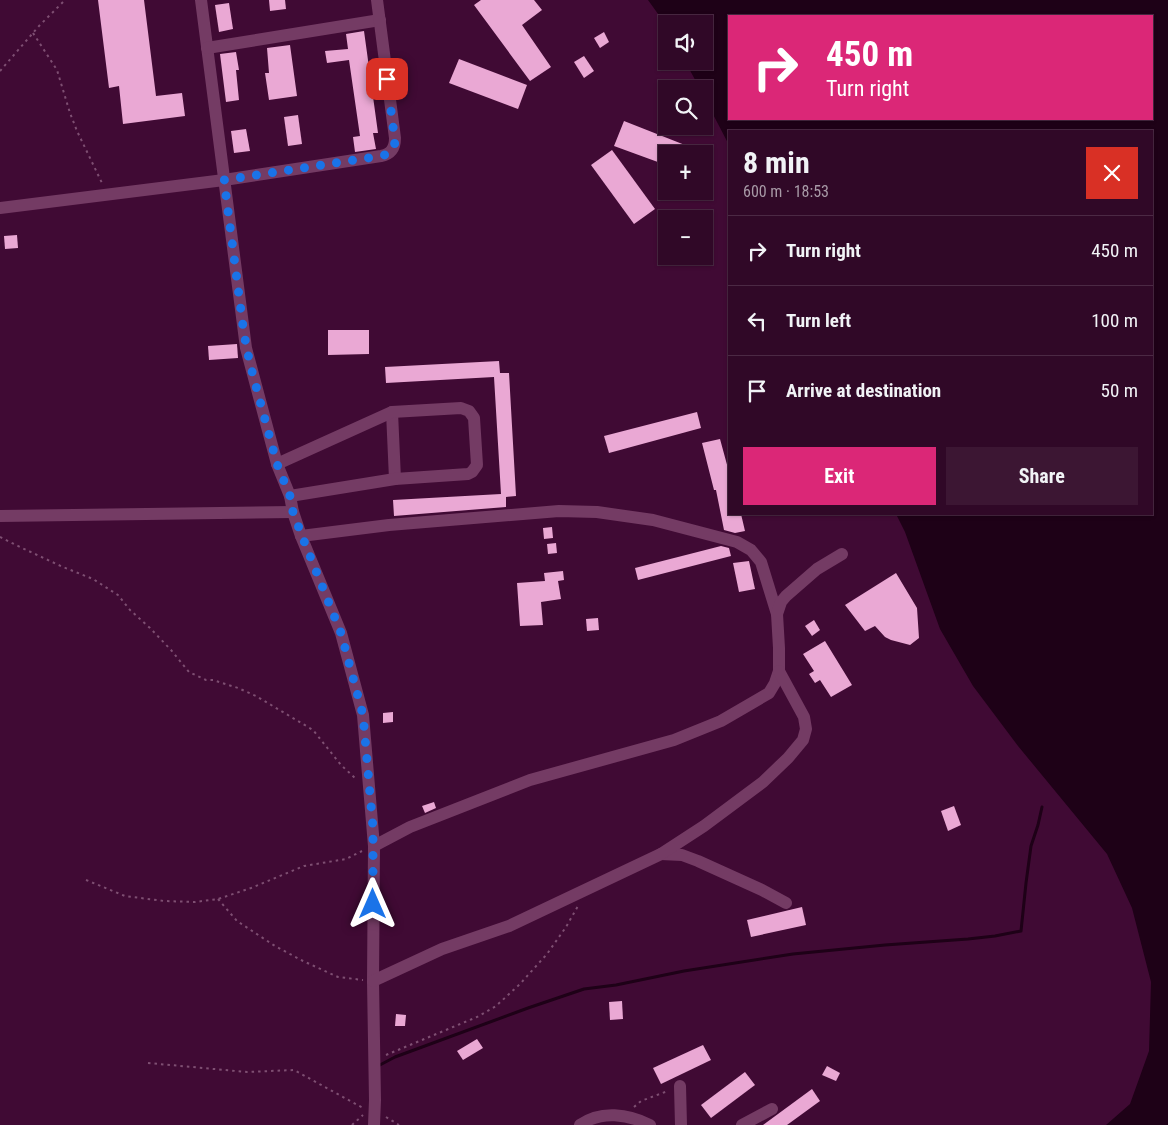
<!DOCTYPE html>
<html lang="en">
<head>
<meta charset="utf-8">
<style>
  :root { --surface:#300827; --page:#3c1633; --text:#f1f3f6; --muted:#a89aa7; --line:#4b2944; --accent:#db2777 }
  body { margin:0; font-family:"Roboto Condensed",sans-serif; background:var(--page); color:var(--text); height:100vh; display:flex; flex-direction:column; font-size:19px; white-space:nowrap }
  * { box-sizing:border-box; margin:0 }
  p { font-size:16px; color:var(--muted) }
  .icon { flex:none; width:28px; height:28px; fill:none; stroke:currentColor; stroke-width:2; stroke-linecap:round; stroke-linejoin:round }
  .map { position:relative; flex:1; overflow:hidden }
  .sheet { position:absolute; left:728px; top:130px; width:425px; height:385px; display:flex; flex-direction:column; background:var(--surface); border-radius:0px; box-shadow:0 1px 4px #0004,0 0 0 1px var(--line) }
  .sheet>* { flex:none }
  .hud { position:absolute; left:728px; top:15px; width:425px; height:105px; border-radius:0px; box-shadow:0 1px 4px #0004,0 0 0 1px var(--line); background:#db2777; color:#fff; overflow:hidden }
  .buttons { position:absolute; left:658px; top:15px; display:grid; gap:10px }
  .buttons a { display:grid; place-items:center; width:55px; height:55px; border-radius:0px; background:var(--surface); box-shadow:0 1px 4px #0004,0 0 0 1px var(--line); font-size:25px }
  .pin { position:absolute; display:grid; place-items:center; width:42px; height:42px; color:#fff; margin:-21px; border-radius:10px; box-shadow:0 2px 8px #0006 }
  .me { position:absolute; width:55px; margin:-28px; rotate:0deg; stroke-linejoin:round; filter:drop-shadow(0 0 4px #0008) }
  .turn { display:flex; align-items:center; gap:18px; height:105px; padding:0 15px; font-size:22px }
  .turn .icon { width:65px; height:65px; stroke-width:2.5 }
  .turn b { display:block; font-size:35px; line-height:42px }
  .round { display:grid; place-items:center; flex:none; width:52px; height:52px; border-radius:0px; background:var(--page) }
  .overview { display:flex; align-items:center; justify-content:space-between; height:85px; padding:0 15px }
  h1 { font-size:30px; font-weight:700; line-height:38px }
  .cta { display:flex; gap:10px; margin-top:auto; padding:10px 15px }
  .cta a { flex:1; height:58px; border-radius:0px; background:var(--accent); color:#fff; font-size:20px; font-weight:700; line-height:58px; text-align:center }
  .cta a+a { background:var(--page); color:var(--text) }
  ul { padding:0; list-style:none }
  li { display:flex; align-items:center; gap:15px; height:70px; padding:0 15px; border-top:1px solid var(--line) }
  li div { flex:1 }
  li b { display:block; font-size:19px }
  li em { font-style:normal }
  .map>svg:first-child { display:block }
</style>
</head>
<body>
<div class="map">
<svg width="1168" height="1125" viewBox="0 0 1168 1125">
  <rect width="100%" height="100%" fill="#400a34"/>
  <path fill="#1e0117" fill-rule="evenodd" d="M648,0H1168V1125H1106L1130,1104L1149,1051L1151,982L1132,908L1107,854L1018,746L973,686L940,629L905,532L896,514H1151V131H729V145L704,97V89H700L685,61H704V24H666V25ZM729,16H1151V119H729Z"/>
  <g fill="none" stroke-linecap="round" stroke-linejoin="round">
    <path stroke="#1e0117" stroke-width="3" d="M378,1066L395,1057L528,1008L584,989L616,985L684,971L793,954L885,945L968,939L995,936L1021,931L1026,883L1031,846L1038,825L1042,807"/>
  </g>
  <g fill="#eaa8d4">
    <path d="M98,0H144L156,96L182,93L185,116L123,124L119,86L109,88Z"/>
    <path d="M269,0H285L286,9L270,11Z"/>
    <path d="M481,0H534L542,10L522,25L551,67L530,81L474,5Z"/>
    <path d="M229,3L233,29L219,32L215,5Z"/>
    <path d="M364,31L378,133H373L376,149L355,152L353,137L360,136L349,60L327,63L325,51L348,49L346,34Z"/>
    <path d="M604,32L609,42L600,48L594,38Z"/>
    <path d="M290,45L297,96L269,100L265,73H269L267,48Z"/>
    <path d="M236,52L239,70H236L239,100L226,102L220,54Z"/>
    <path d="M584,56L594,71L584,78L574,62Z"/>
    <path d="M459,59L527,85L518,109L449,83Z"/>
    <path d="M298,115L302,144L288,146L284,117Z"/>
    <path d="M624,121L690,147L688,154H666V165L614,146Z"/>
    <path d="M246,129L250,151L234,153L231,131Z"/>
    <path d="M612,150L655,209L634,224L591,165Z"/>
    <path d="M17,235L18,248L5,249L4,236Z"/>
    <path d="M328,330H369V354L328,355Z"/>
    <path d="M237,344L238,358L209,360L208,346Z"/>
    <path d="M499,361L500,373H509L516,496L506,497V507L394,516L393,500L501,494L494,377L386,383L385,367Z"/>
    <path d="M697,412L701,428L609,453L604,436Z"/>
    <path d="M720,439L729,472V514H741L745,531L735,533L724,530L716,490H714L702,443Z"/>
    <path d="M552,527L553,538L544,539L543,528Z"/>
    <path d="M556,543L557,553L548,554L547,544Z"/>
    <path d="M721,546L729,548L731,556L638,580L635,568Z"/>
    <path d="M749,561L755,589L739,592L733,563Z"/>
    <path d="M563,571L564,580L558,581L561,599L541,602L543,625L520,626L517,583L545,581L544,573Z"/>
    <path d="M896,573L917,608L919,638L910,645L891,640L885,637L875,626L865,631L845,605Z"/>
    <path d="M598,618L599,630L587,631L586,619Z"/>
    <path d="M814,620L820,630L812,636L805,626Z"/>
    <path d="M825,641L852,685L831,697L820,680L815,683L809,674L814,671L803,654Z"/>
    <path d="M393,712V722L383,723V713Z"/>
    <path d="M434,802L436,808L425,813L422,806Z"/>
    <path d="M954,806L961,825L948,831L941,811Z"/>
    <path d="M802,907L806,925L751,937L747,920Z"/>
    <path d="M622,1001L623,1019L610,1020L609,1002Z"/>
    <path d="M396,1014L406,1015L405,1026H395Z"/>
    <path d="M477,1039L483,1048L463,1060L457,1051Z"/>
    <path d="M703,1045L711,1060L661,1084L653,1068Z"/>
    <path d="M827,1066L840,1073L836,1081L822,1075Z"/>
    <path d="M745,1072L755,1085L711,1118L701,1105Z"/>
    <path d="M812,1089L820,1101L787,1125H763Z"/>
  </g>
  <g fill="none" stroke-linecap="round" stroke-linejoin="round">
    <g stroke="#7e4f72" stroke-width="2" stroke-dasharray="2.5 4" stroke-linecap="butt">
      <path d="M33,33L57,70L70,113L77,131L102,183"/>
      <path d="M0,71L39,26L65,0"/>
      <path d="M0,537L20,547L63,567L93,579L118,595L130,610L150,628L171,650L189,672L206,680H213L238,688L256,696L313,730L341,765L356,779"/>
      <path d="M86,880L125,896L164,901L195,902L218,899L251,888L304,866L346,859L362,851"/>
      <path d="M218,899L237,921L275,946L303,961L338,977L363,980"/>
      <path d="M386,1055L477,1017L496,1006L520,984L547,954L566,927L578,906"/>
      <path d="M148,1063L247,1072L294,1070L363,1108"/>
      <path d="M634,1107L641,1101L668,1091"/>
      <path d="M386,1117L399,1125"/>
      <path d="M352,1125L363,1115"/>
    </g>
    <g stroke="#743b64" stroke-width="12">
      <path d="M201,0L246,348L277,464L290,496L293,512L301,536L341,633L363,715L374,846L373,981L375,1100L374,1125"/>
      <path d="M207,48L380,20"/>
      <path d="M0,208L224,180L381,156C391,154 395,148 395,138L377,0"/>
      <path d="M392,412L395,479"/>
      <path d="M277,464L392,412L461,408L469,411L474,418L477,465L472,472L468,474L395,479L290,496"/>
      <path d="M0,516L293,512"/>
      <path d="M301,536L389,525L559,511L597,512L653,520L737,542L751,550L761,562L777,614"/>
      <path d="M374,846L410,827L530,780L674,740L721,721L752,703L769,693L775,683L779,671V648L777,614L781,602L786,596L817,569L842,554"/>
      <path d="M661,854L682,855L698,861L762,890L786,903"/>
      <path d="M373,981L442,949L509,926L661,854L704,826L763,782L788,758L803,740L806,729L804,717L779,671"/>
      <path d="M680,1086L681,1125"/>
      <path d="M580,1125C601,1110 628,1114 650,1125"/>
      <path d="M742,1125L772,1109"/>
    </g>
  </g>
  <g fill="none" stroke-linecap="round" stroke-linejoin="round">
    <path stroke="#1a73e8" stroke-width="9" stroke-dasharray="0 16.2" d="M373,904V828L363,715L341,633L302,536L293,512L290,496L277,464L250,364L244,334L224,180L381,156C389,154 393,151 395,142L387,79"/>
  </g>
</svg>
<div class="buttons">
<a><svg class="icon" aria-label="sound" viewBox="0 0 24 24"><path d="M4 9h4l5-4v14l-5-4H4zM17 9q2 3 0 6"/></svg></a>
<a><svg class="icon" aria-label="search" viewBox="0 0 24 24"><circle cx="10" cy="10" r="6"/><path d="M15 15l6 6"/></svg></a>
<a>+</a>
<a>−</a>
</div>
<div class="pin" style="left:387px;top:79px;background:#d93025"><svg class="icon" aria-label="arrive" viewBox="0 0 24 24"><path d="M6 21V4h12l-3 4 3 4H6"/></svg></div>
<svg class="me" style="left:373px;top:904px" viewBox="-20 -20 40 40"><path d="M0-17L14 15 0 8-14 15z" fill="#1a73e8" stroke="#fff" stroke-width="4"/></svg>
<div class="hud">
<div class="turn"><svg class="icon" aria-label="right" viewBox="0 0 24 24"><path d="M7 20v-9h11M14 6l5 5-5 5"/></svg><div><b>450 m</b>Turn right</div></div>
</div>
<section class="sheet">
<div class="overview"><div><h1>8 min</h1><p>600 m · 18:53</p></div><a class="round" style="background:#d93025;color:#fff"><svg class="icon" aria-label="close" viewBox="0 0 24 24"><path d="M6 6l12 12M18 6L6 18"/></svg></a></div>
<ul>
<li><svg class="icon" aria-label="right" viewBox="0 0 24 24"><path d="M7 20v-9h11M14 6l5 5-5 5"/></svg><div><b>Turn right</b></div><em>450 m</em></li>
<li><svg class="icon" aria-label="left" viewBox="0 0 24 24"><path d="M17 20v-9H6M10 6l-5 5 5 5"/></svg><div><b>Turn left</b></div><em>100 m</em></li>
<li><svg class="icon" aria-label="arrive" viewBox="0 0 24 24"><path d="M6 21V4h12l-3 4 3 4H6"/></svg><div><b>Arrive at destination</b></div><em>50 m</em></li>
</ul>
<div class="cta"><a>Exit</a><a>Share</a></div>
</section>
</div>
</body>
</html>
